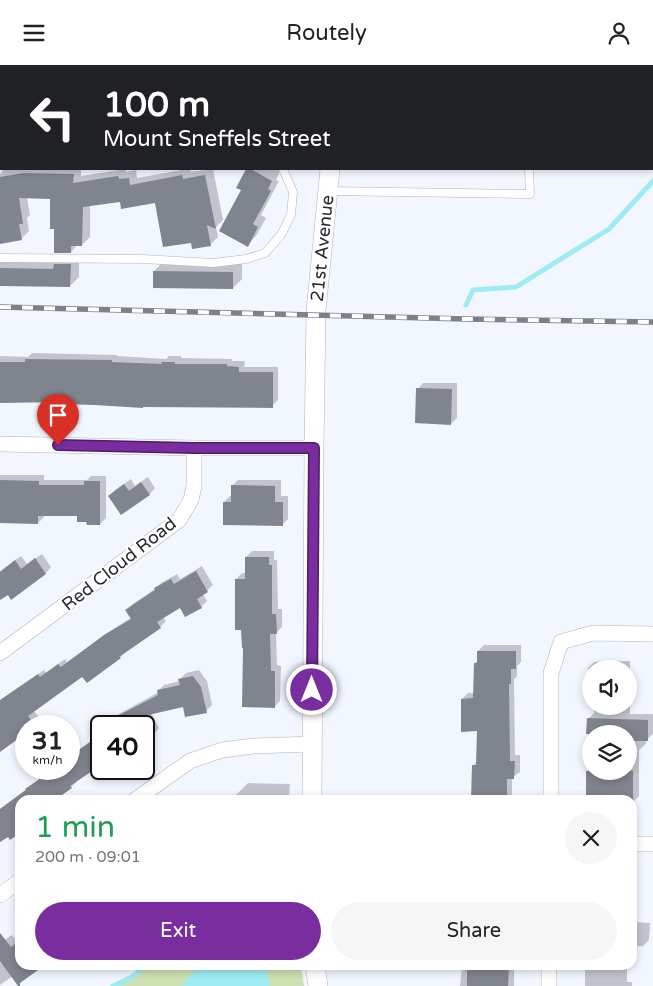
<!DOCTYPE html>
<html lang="en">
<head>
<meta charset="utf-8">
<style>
  :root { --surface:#fff; --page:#f6f6f6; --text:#222; --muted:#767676; --accent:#7a2d9f }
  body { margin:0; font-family:"Varela Round",sans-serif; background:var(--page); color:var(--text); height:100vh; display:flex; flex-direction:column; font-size:19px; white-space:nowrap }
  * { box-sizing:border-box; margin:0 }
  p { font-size:16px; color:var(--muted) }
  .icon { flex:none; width:28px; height:28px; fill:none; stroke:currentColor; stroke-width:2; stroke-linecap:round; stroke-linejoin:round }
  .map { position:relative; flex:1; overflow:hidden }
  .side { position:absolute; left:15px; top:730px; width:622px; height:175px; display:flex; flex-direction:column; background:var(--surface); border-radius:15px; box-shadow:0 2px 8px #0003 }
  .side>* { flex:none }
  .top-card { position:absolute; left:0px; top:0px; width:654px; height:105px; box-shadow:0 2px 8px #0003; background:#202124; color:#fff; overflow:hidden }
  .fabs { position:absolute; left:582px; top:595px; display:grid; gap:10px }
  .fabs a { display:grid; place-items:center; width:55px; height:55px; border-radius:50%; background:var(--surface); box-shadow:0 2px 8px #0003; font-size:25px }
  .speed { position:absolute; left:15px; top:650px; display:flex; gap:10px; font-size:25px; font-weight:700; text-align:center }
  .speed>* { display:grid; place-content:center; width:65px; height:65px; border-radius:50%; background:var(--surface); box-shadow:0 2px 8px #0003; line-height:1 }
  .speed small { font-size:12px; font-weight:400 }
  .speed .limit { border:2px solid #111; border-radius:8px; background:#fff; color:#111 }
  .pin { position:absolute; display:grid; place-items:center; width:42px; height:42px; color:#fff; margin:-51px -21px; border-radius:50% 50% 50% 0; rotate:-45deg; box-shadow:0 0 5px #0007 }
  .pin .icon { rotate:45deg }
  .me { position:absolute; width:55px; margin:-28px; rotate:0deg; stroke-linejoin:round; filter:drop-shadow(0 0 4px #0008) }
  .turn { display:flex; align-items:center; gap:18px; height:105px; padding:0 20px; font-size:22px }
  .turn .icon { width:65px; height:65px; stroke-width:2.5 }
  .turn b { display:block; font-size:35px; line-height:42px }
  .round { display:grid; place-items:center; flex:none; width:52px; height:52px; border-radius:26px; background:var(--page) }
  .headline { display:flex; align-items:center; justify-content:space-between; height:85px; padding:0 20px }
  h1 { font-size:30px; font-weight:600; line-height:38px; color:#1e9e55 }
  .action { display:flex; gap:10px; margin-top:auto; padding:10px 20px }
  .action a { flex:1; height:58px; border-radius:30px; background:var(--accent); color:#fff; font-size:20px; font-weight:600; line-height:58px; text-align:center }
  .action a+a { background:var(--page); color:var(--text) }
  header { display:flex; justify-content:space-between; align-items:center; height:65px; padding:0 20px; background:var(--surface); font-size:22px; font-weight:600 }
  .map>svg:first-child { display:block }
</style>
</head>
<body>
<header><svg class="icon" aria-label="menu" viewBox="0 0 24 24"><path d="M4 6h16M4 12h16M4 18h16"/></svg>Routely<svg class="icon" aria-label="person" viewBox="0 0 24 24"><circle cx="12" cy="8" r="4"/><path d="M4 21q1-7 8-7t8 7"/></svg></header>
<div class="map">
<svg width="653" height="921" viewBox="0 0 653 921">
  <rect width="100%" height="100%" fill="#f2f6ff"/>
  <path fill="#cfe0b2" d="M149,900H301L304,921H113L130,913Z"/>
  <path fill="#9eebf4" d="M204,900H266L270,921H182L192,908Z"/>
  <g fill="#0003" fill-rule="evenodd">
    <path d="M1,0H92V1H1V70H0V1Z"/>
    <path d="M176,0H208V1H172Z"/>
    <path d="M391,0H446V1H390Z"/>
    <rect x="476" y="0" width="37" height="1"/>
    <path d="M566,0H608L607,1H566Z"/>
    <path d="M14,104H81V111L126,104V107L136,105L137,113L187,104H190L191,107L213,104L223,155L216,162L218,172L210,180L192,176L156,136L121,135L90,140V172L82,180L78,179L71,187L52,133L27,132L30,150L27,153L29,166L21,174L0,177V109L3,105Z"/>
    <path d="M248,104H276L280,106L276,115L279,116L261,150L266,153L256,171L247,180L243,125L238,122Z"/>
    <path d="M79,191V212L70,221L0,219V196Z"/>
    <path d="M163,197L242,199V214L233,223L154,206Z"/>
    <path d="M32,288L117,290V291L166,294L169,291H181V293L232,294V296H245L244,302H278V335L272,341L61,336H0V291L28,292Z"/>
    <path d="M423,318H457V353L451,359L418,324Z"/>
    <path d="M0,410H44V415H87L91,411H106V453L100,459L88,456L78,450H44V452L38,458L0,457Z"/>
    <path d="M148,412L155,423L150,429L121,448L109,431L115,425L131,414L135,421Z"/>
    <path d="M238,415H281V431H288V454L282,460L224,437L230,431H232V421Z"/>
    <path d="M252,486H274V495H277L278,544H282V562L276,568L277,600L281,601L280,636L274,642L245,581L236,514L242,508H246V492Z"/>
    <path d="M42,489L51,502L46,508L11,533L8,528L0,534V506L21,491L27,499Z"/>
    <path d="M202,501L213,520L203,529L207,536L201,542L180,541L163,552L166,556L160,562L125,586L120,593L87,616L83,610L34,646L40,654L33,661H26V666L0,685V636L2,634L44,605L46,608L65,594L67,597L112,565L132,552L127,545L133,539L156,523L161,518L177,509L180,514Z"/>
    <path d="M484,580H521V597L517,601V612L514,614L515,690H520V707L512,713V735H469L472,731L473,701L478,696V665L462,634L468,628H474L475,598L478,595V586Z"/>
    <path d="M630,596V649H653V669L646,675V679L639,685V731L633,737L632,735H588V654L594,648V641H629V604H591V620L588,621V603L594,597ZM591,669H629V706H591Z"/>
    <path d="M199,605L207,616L212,640L206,646L184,641L151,648L159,663L154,669L144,674V661H112L113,660L111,655L117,650L159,627L158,626L164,620L180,616V614L186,608Z"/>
    <path d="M101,669V704H107L100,709L95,702L76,716L77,717L71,722L61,729L64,733L62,735H20V767L8,770L0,776V744L53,704H69V692Z"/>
    <path d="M248,718L290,719L289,735H236V730Z"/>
    <path d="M205,731L207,735H198Z"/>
    <path d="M632,812H634L633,857L650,858L649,875L643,881H635L634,887L632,889Z"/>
    <path d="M12,870L17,877L20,875V900H43L13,911L0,920V878Z"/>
    <path d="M462,900H514V921H460Z"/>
    <path d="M585,900H627V917H632V921H585Z"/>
  </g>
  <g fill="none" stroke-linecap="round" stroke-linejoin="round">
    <g stroke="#9eebf4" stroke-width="5">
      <path d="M466,240L473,225L516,222L609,164L653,116"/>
      <path d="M113,921L130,913L149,900"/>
    </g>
  </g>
  <g fill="#80848e">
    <path d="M246,104H251L272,116L268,124L271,126L253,159L258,162L248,182L219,166L241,125L236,123Z"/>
    <path d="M23,108L74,109L73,118L118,111L119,114L129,113L130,120L182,110L183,114L205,110L216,164L207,160L211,181L192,184L191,178L163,182L155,138L121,144L120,137L83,142L82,181H71V188H54V164H50V134L19,133L23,159H19L22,175L0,179V112Z"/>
    <path d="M54,199H71L70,222L0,221V203L53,204Z"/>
    <path d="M153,206L233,207V224L153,223Z"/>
    <path d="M25,294L112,295V297L162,299L161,297H175V299H227V301L239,302V307H273V343L143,342V343L95,340L59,339V337L0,338V297H25Z"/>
    <path d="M416,323L452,324L451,360L415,358Z"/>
    <path d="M0,415L39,416V420H84V416H100V460H87L86,457H77V451H38V459L0,458Z"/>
    <path d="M141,417L150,430L121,450L108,431L124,419L129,426Z"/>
    <path d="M231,420L275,421V437H283V461L223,460V437H231Z"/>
    <path d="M245,492H269V500H272V549H276L277,569H270L271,606H275V643L242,642L243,583H242L241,565H235V514H245Z"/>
    <path d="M35,493L46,509L11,535L8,530L0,535V507L15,495L21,504Z"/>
    <path d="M196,506L208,527L197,534L202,543L185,552L180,543L157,557L161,563L119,592L121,593L87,618L82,612L28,651L35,661H26V668L0,687V635L38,609L40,612L58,599L61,602L104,570L131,554L125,545L155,525L154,523L171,514L174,519Z"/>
    <path d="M477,586H516V604H511V619H509L510,696H515L514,714H507V735H471L472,700H476L477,666L461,667V634L473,633L474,598H477Z"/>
    <path d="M193,611L201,622L207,648L185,652L183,642L144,651L150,661H98L158,630L157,625L180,620L178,614Z"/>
    <path d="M587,653L648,655V676H629V669H586Z"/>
    <path d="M101,669V699L91,704H95L70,721L72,723L55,735H20V768L10,775L8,772L0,777V744L26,725L25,724L54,704H69V692Z"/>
    <rect x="586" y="706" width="47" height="29"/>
    <path d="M0,868L11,882L20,875V900H45L20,918V921H18L0,896Z"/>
    <path d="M467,900H509L508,921H467Z"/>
  </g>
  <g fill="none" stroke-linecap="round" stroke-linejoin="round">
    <g stroke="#afb4be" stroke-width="9">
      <g id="service">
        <path d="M271,1V0"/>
        <path d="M544,1V0"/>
        <path d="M328,126L530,129L529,104"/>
        <path d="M0,193L143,194L213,198L246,194L265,188L281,170L291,150L293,127L283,104"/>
      </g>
    </g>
    <g stroke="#afb4be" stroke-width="16">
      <g id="minor">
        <path d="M0,379L194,383H314"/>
        <path d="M0,588L179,455L191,435L194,421V383"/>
        <path d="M135,735L190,696L222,685L254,681L312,679"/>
        <path d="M551,735V608L561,577L593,568L653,569"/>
        <path d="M632,779H653"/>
        <path d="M0,830L20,816"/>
        <path d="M549,921V900"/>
      </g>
    </g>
    <g stroke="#afb4be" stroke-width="20">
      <g id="tertiary">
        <path d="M341,1V0"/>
        <path id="s1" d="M312,735L314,383L316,246L330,104"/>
        <path d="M315,900L318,921"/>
      </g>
    </g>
    <use href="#service" stroke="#fff" stroke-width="8"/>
    <use href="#minor" stroke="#fff" stroke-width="15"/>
    <use href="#tertiary" stroke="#fff" stroke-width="19"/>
    <g stroke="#7e8087" stroke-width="5.5">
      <path id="rail" d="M0,242L466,254L653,257"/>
    </g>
    <use href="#rail" stroke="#fff" stroke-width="4" stroke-dasharray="11" stroke-linecap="butt"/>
  </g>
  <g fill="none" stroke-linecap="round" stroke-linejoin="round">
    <g stroke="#4f1d67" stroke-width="12">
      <path id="route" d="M58,380L194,383H314L312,625"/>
    </g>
    <use href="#route" stroke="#7a2d9f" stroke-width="9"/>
  </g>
  <g text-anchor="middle" stroke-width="4.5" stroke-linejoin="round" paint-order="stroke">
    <g font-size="18" fill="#27292d" stroke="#fff">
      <text dy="6" stroke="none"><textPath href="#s1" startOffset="552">21st Avenue</textPath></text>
      <text transform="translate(119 499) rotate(-38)" y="6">Red Cloud Road</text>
    </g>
  </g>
</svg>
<div class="fabs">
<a><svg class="icon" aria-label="sound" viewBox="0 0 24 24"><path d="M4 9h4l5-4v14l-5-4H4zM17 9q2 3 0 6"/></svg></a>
<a><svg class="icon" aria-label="layers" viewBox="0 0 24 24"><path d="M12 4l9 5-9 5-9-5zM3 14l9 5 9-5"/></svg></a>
</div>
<div class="speed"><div>31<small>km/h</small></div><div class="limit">40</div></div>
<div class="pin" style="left:58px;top:380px;background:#d93025"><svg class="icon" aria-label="arrive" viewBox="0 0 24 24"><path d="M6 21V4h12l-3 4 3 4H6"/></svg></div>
<svg class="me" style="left:312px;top:625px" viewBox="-20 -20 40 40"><circle r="17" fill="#7a2d9f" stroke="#fff" stroke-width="3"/><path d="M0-11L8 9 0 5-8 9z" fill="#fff"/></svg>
<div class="top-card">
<div class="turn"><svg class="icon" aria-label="left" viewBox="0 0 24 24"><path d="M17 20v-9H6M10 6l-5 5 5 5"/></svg><div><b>100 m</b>Mount Sneffels Street</div></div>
</div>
<section class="side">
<div class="headline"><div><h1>1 min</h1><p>200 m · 09:01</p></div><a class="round"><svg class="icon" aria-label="close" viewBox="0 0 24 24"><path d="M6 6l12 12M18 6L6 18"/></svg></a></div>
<div class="action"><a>Exit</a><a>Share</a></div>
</section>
</div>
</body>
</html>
